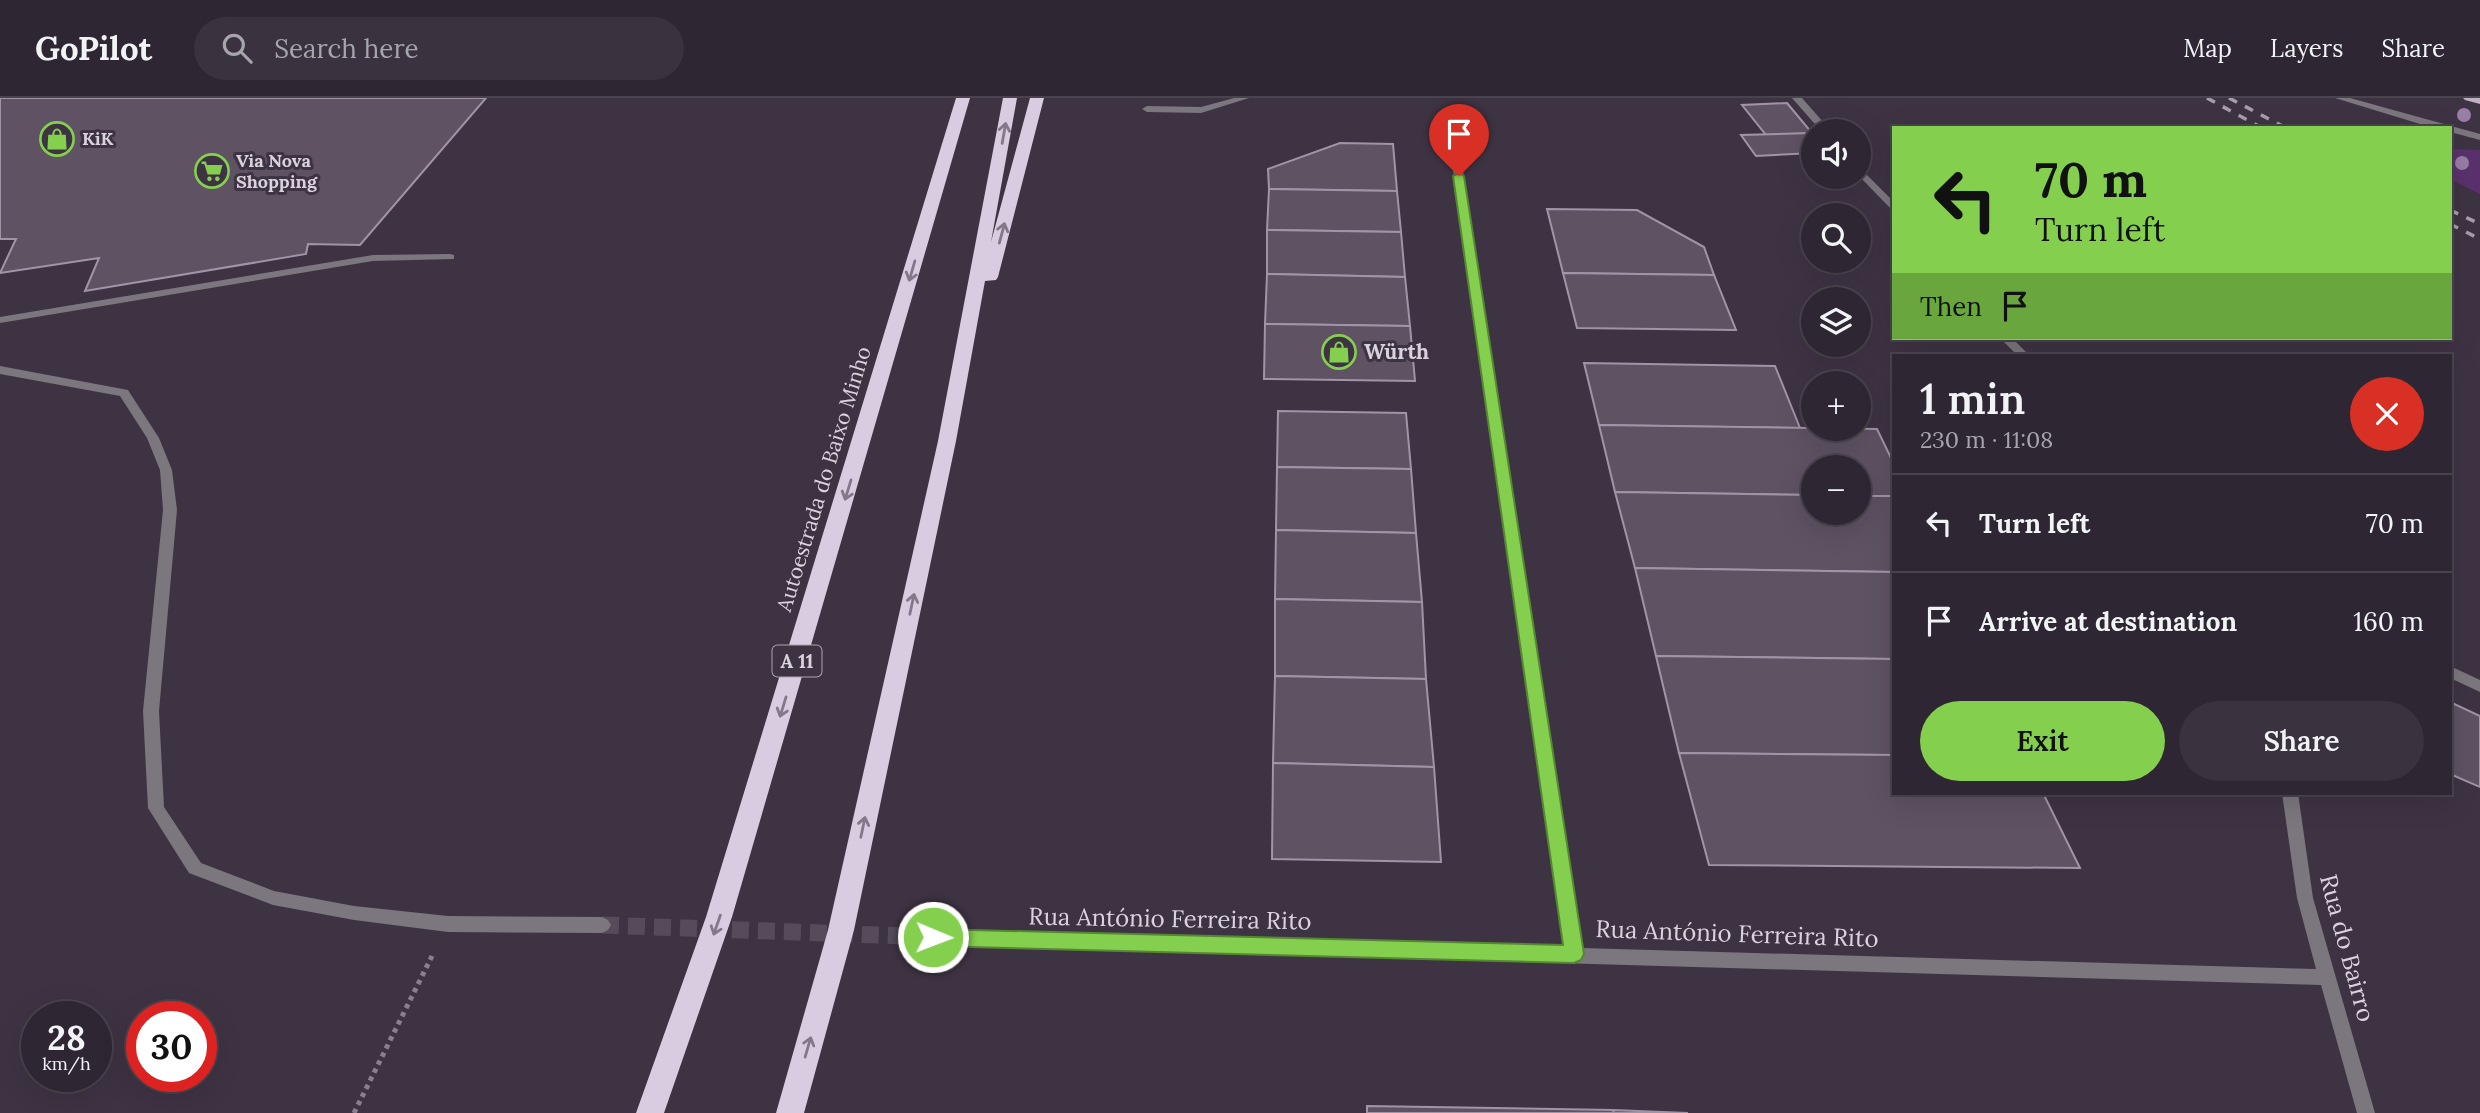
<!DOCTYPE html>
<html lang="en">
<head>
<meta charset="utf-8">
<style>
  :root { --surface:#2e2632; --page:#3a323e; --text:#f1f3f6; --muted:#a7a5ac; --line:#49434d; --accent:#84d04e }
  body { margin:0; font-family:Lora,serif; background:var(--page); color:var(--text); height:100vh; display:flex; flex-direction:column; font-size:26px; white-space:nowrap }
  * { box-sizing:border-box; margin:0 }
  p { font-size:23px; color:var(--muted) }
  .icon { flex:none; width:38px; height:38px; fill:none; stroke:currentColor; stroke-width:2; stroke-linecap:round; stroke-linejoin:round }
  .map { position:relative; flex:1; overflow:hidden }
  .sheet { position:absolute; left:1892px; top:256px; width:560px; height:441px; display:flex; flex-direction:column; background:var(--surface); border-radius:0px; box-shadow:0 7px 28px #0002,0 0 0 2px var(--line) }
  .sheet>* { flex:none }
  .hud { position:absolute; left:1892px; top:28px; width:560px; height:214px; border-radius:0px; box-shadow:0 7px 28px #0002,0 0 0 2px var(--line); background:#84d04e; color:#111; overflow:hidden }
  .tools { position:absolute; left:1801px; top:21px; display:grid; gap:14px }
  .tools a { display:grid; place-items:center; width:70px; height:70px; border-radius:50%; background:var(--surface); box-shadow:0 7px 28px #0002,0 0 0 2px var(--line); font-size:35px }
  .speed { position:absolute; left:21px; top:903px; display:flex; gap:14px; font-size:35px; font-weight:700; text-align:center }
  .speed>* { display:grid; place-content:center; width:91px; height:91px; border-radius:50%; background:var(--surface); box-shadow:0 7px 28px #0002,0 0 0 2px var(--line); line-height:1 }
  .speed small { font-size:18px; font-weight:400 }
  .speed .limit { border:10px solid #d22; background:#fff; color:#111 }
  .pin { position:absolute; display:grid; place-items:center; width:60px; height:60px; color:#fff; margin:-72px -30px; border-radius:50% 50% 50% 0; rotate:-45deg; box-shadow:0 0 7px #0007 }
  .pin .icon { rotate:45deg }
  .me { position:absolute; width:77px; margin:-38px; rotate:91deg; stroke-linejoin:round; filter:drop-shadow(0 0 5px #0008) }
  .turn { display:flex; align-items:center; gap:24px; height:147px; padding:0 28px; font-size:32px }
  .turn .icon { width:91px; height:91px; stroke-width:2.5 }
  .turn b { display:block; font-size:49px; line-height:60px }
  .then { display:flex; align-items:center; height:66px; padding:0 28px; background:#0003; gap:14px; font-size:26px }
  .round { display:grid; place-items:center; flex:none; width:74px; height:74px; border-radius:37px; background:var(--page) }
  .summary { display:flex; align-items:center; justify-content:space-between; height:119px; padding:0 28px }
  h1 { font-size:42px; font-weight:600; line-height:52px }
  .action { display:flex; gap:14px; margin-top:auto; padding:14px 28px }
  .action a { flex:1; height:80px; border-radius:42px; background:var(--accent); color:#111; font-size:28px; font-weight:600; line-height:80px; text-align:center }
  .action a+a { background:var(--page); color:var(--text) }
  ul { padding:0; list-style:none }
  li { display:flex; align-items:center; gap:21px; height:98px; padding:0 28px; border-top:2px solid var(--line) }
  li div { flex:1 }
  li b { display:block; font-size:26px }
  li em { font-style:normal }
  header { display:flex; align-items:center; gap:42px; box-sizing:border-box; height:98px; padding:0 35px; background:var(--surface); border-bottom:2px solid var(--line) }
  header strong { font-size:33px }
  nav { display:flex; gap:38px; margin-inline-start:auto; font-size:24px }
  .search { width:490px; height:63px; background:var(--page); display:flex; align-items:center; gap:18px; box-sizing:border-box; padding:0 24px; border-radius:38px; color:var(--muted); font-size:26px }
  .map>svg:first-child { display:block }
</style>
</head>
<body>
<header>
<strong>GoPilot</strong>
<div class="search"><svg class="icon" aria-label="search" viewBox="0 0 24 24"><circle cx="10" cy="10" r="6"/><path d="M15 15l6 6"/></svg>Search here</div>
<nav><a>Map</a><a>Layers</a><a>Share</a></nav>
</header>
<div class="map">
<svg width="2480" height="1015" viewBox="0 0 2480 1015">
  <rect width="100%" height="100%" fill="#3e3343"/>
  <path fill="#5a316d" d="M2450,51L2480,52V96L2450,81Z"/>
  <g fill="#5e5263" stroke="#a194a7" stroke-width="2">
    <path d="M0,0H486L360,147L308,146L306,156L85,193L99,160L0,175L16,141H0Z"/>
    <path d="M1787,5L1812,35L1766,37L1742,7Z"/>
    <path d="M1812,35L1813,55L1756,58L1741,37Z"/>
    <path d="M1340,45L1393,46L1397,93L1269,91L1268,71Z"/>
    <path d="M1269,91L1397,93L1401,134L1267,132Z"/>
    <path d="M1547,111L1637,112L1704,149L1714,177L1563,175Z"/>
    <path d="M1267,132L1401,134L1405,179L1267,176Z"/>
    <path d="M1563,175L1714,177L1736,232L1577,230Z"/>
    <path d="M1267,176L1405,179L1410,228L1265,226Z"/>
    <path d="M1265,226L1410,228L1415,283L1264,281Z"/>
    <path d="M1584,265L1775,268L1800,330L1599,327Z"/>
    <path d="M1278,313L1406,315L1411,371L1277,369Z"/>
    <path d="M1599,327L1877,331L1894,366V398H1858V369H1813V397L1615,394Z"/>
    <path d="M1277,369L1411,371L1416,435L1276,432Z"/>
    <path d="M1615,394L1813,397V415H1858V398H1894V474L1635,470Z"/>
    <path d="M1276,432L1416,435L1422,504L1275,501Z"/>
    <path d="M1635,470L1894,474V561L1656,558Z"/>
    <path d="M1275,501L1422,504L1426,581L1275,578Z"/>
    <path d="M1656,558L1894,561V657L1679,655Z"/>
    <path d="M1275,578L1426,581L1434,669L1273,665Z"/>
    <path d="M2450,604L2480,618V689L2450,676Z"/>
    <path d="M1679,655L1894,657V695H2043L2080,770L1709,767Z"/>
    <path d="M1273,665L1434,669L1441,764L1272,761Z"/>
    <path d="M1367,1008L1613,1012L1614,1015H1367Z"/>
    <path d="M1613,1012L1688,1015H1614Z"/>
  </g>
  <g fill="none" stroke-linecap="round" stroke-linejoin="round">
    <path stroke="#554b5a" stroke-width="17" stroke-dasharray="17 9" stroke-linecap="butt" d="M602,827L933,839"/>
    <path stroke="#89808d" stroke-width="5" stroke-dasharray="4.5 4.5" stroke-linecap="butt" d="M354,1015L432,858"/>
    <g fill="#7c767e" fill-rule="evenodd">
      <path d="M2335,0H2350L2480,36V42L2450,34V30H2433Z"/>
      <path d="M450,156L454,157V161L373,163L0,225V219L373,157Z"/>
    </g>
    <g fill="#7c767e" fill-rule="evenodd">
      <path d="M1234,0H1249L1201,15L1147,14L1142,11L1147,8L1201,9Z"/>
      <path d="M1792,0H1802L1831,33H1821Z"/>
      <path d="M1455,49L1460,52L1582,850L2316,871L2297,800L2282,695H2298L2313,800L2375,1015H2357L2321,887L933,847L927,844L924,839L927,834L933,831L1564,849L1450,52Z"/>
      <path d="M1858,68L1894,104V114L1858,77Z"/>
      <path d="M2000,240H2012L2029,257H2017Z"/>
      <path d="M0,268L128,292L159,340L172,372L177,412L159,613L164,709L201,765L274,793L354,808L448,818L602,819L608,822L611,827L608,832L602,835L448,834L354,822L273,807L189,775L148,710L143,613L163,412L160,372L147,340L120,298L0,276Z"/>
      <path d="M2450,568L2480,582V594L2450,580Z"/>
    </g>
    <path fill="#beb3c4" fill-rule="evenodd" d="M2463,0H2480V6L2465,2Z"/>
    <g fill="#d9cbe0" fill-rule="evenodd">
      <path d="M956,0H970L732,819L664,1015H636L706,819Z"/>
      <path d="M1003,0H1017L991,144L1030,0H1044L998,179L996,182L985,183L956,343L854,832L804,1015H776L828,832L938,343Z"/>
    </g>
    <g stroke="#a69eaa" stroke-width="3.5" stroke-dasharray="9 9" stroke-linecap="butt">
      <path d="M2207,0L2262,30"/>
      <path d="M2229,0L2286,30"/>
      <path d="M2450,112L2480,126"/>
      <path d="M2450,126L2480,141"/>
    </g>
  </g>
  <g fill="#997ea6">
    <circle cx="2464" cy="17" r="7"/>
    <circle cx="2462" cy="65" r="7"/>
  </g>
  <defs><path id="oneway-shaft" d="M-6 0H5M1.5-3L5.5 0L1.5 3" fill="none" stroke-width="1.6" stroke-linecap="round" stroke-linejoin="round" transform="scale(1.75)"/></defs>
  <g stroke="#84778a">
    <use href="#oneway-shaft" transform="translate(1004 35) rotate(-80)"/>
    <use href="#oneway-shaft" transform="translate(1002 135) rotate(-75)"/>
    <use href="#oneway-shaft" transform="translate(912 173) rotate(106)"/>
    <use href="#oneway-shaft" transform="translate(848 392) rotate(107)"/>
    <use href="#oneway-shaft" transform="translate(912 506) rotate(-78)"/>
    <use href="#oneway-shaft" transform="translate(783 609) rotate(107)"/>
    <use href="#oneway-shaft" transform="translate(863 729) rotate(-78)"/>
    <use href="#oneway-shaft" transform="translate(717 827) rotate(109)"/>
    <use href="#oneway-shaft" transform="translate(808 949) rotate(-74)"/>
  </g>
  <path fill="#84d04e" stroke="#568733" stroke-width="2" d="M1459,75L1464,78L1584,856L1581,862L1574,865L933,848L926,846L923,839L926,833L933,831L1563,847L1453,78Z"/>
  <defs>
    <g id="shop-ring" transform="scale(1.75)"><circle r="9.5" fill="#3e3343" stroke="#84d04e" stroke-width="1.5"/><path d="M-5-2.5h2.3a2.7 3.5 0 0 1 5.4 0H5L5.5 6h-11ZM-1.5-2.5h3a1.5 2.3 0 0 0-3 0Z" fill="#84d04e"/></g>
    <g id="supermarket-ring" transform="scale(1.75)"><circle r="9.5" fill="#3e3343" stroke="#84d04e" stroke-width="1.5"/><path d="M-6-5.5h2.5l.6 2H6L4.5 2H-2.5L-4.4-4H-6ZM-1.5 3.2a1.3 1.3 0 1 0 .1 0ZM3 3.2a1.3 1.3 0 1 0 .1 0Z" fill="#84d04e"/></g>
  </defs>
  <g fill-rule="evenodd">
    <use href="#shop-ring" x="57" y="41"/>
    <use href="#supermarket-ring" x="212" y="73"/>
    <use href="#shop-ring" x="1339" y="254"/>
  </g>
  <g text-anchor="middle" stroke-width="6" stroke-linejoin="round" paint-order="stroke">
    <g font-size="18" font-weight="bold" fill="#dad3dd" stroke="#3e3343" text-anchor="start">
      <text x="82" y="47">KiK</text>
      <text x="236" y="69">Via Nova<tspan x="236" dy="21">Shopping</tspan></text>
    </g>
    <rect fill="#3e3343" stroke="#aba3af" stroke-width="2" x="772.5" y="547.5" width="49" height="31" rx="5"/>
    <g font-size="19" font-weight="bold" fill="#dad3dd">
      <text x="797" y="570">A 11</text>
    </g>
    <g font-size="21" font-weight="bold" fill="#dad3dd" stroke="#3e3343" text-anchor="start">
      <text x="1364" y="261">Würth</text>
    </g>
    <g font-size="21" fill="#dad3dd" stroke="#3e3343">
      <text transform="translate(824 381) rotate(-73)" y="7">Autoestrada do Baixo Minho</text>
    </g>
    <g font-size="24" fill="#dad3dd" stroke="#3e3343">
      <text transform="translate(1170 821) rotate(1)" y="8">Rua António Ferreira Rito</text>
      <text transform="translate(1737 836) rotate(2)" y="8">Rua António Ferreira Rito</text>
      <text transform="translate(2347 850) rotate(75)" y="8">Rua do Bairro</text>
    </g>
  </g>
</svg>
<div class="tools">
<a><svg class="icon" aria-label="sound" viewBox="0 0 24 24"><path d="M4 9h4l5-4v14l-5-4H4zM17 9q2 3 0 6"/></svg></a>
<a><svg class="icon" aria-label="search" viewBox="0 0 24 24"><circle cx="10" cy="10" r="6"/><path d="M15 15l6 6"/></svg></a>
<a><svg class="icon" aria-label="layers" viewBox="0 0 24 24"><path d="M12 4l9 5-9 5-9-5zM3 14l9 5 9-5"/></svg></a>
<a>+</a>
<a>−</a>
</div>
<div class="speed"><div>28<small>km/h</small></div><div class="limit">30</div></div>
<div class="pin" style="left:1459px;top:78px;background:#d93025"><svg class="icon" aria-label="arrive" viewBox="0 0 24 24"><path d="M6 21V4h12l-3 4 3 4H6"/></svg></div>
<svg class="me" style="left:933px;top:839px" viewBox="-20 -20 40 40"><circle r="17" fill="#84d04e" stroke="#fff" stroke-width="3"/><path d="M0-11L8 9 0 5-8 9z" fill="#fff"/></svg>
<div class="hud">
<div class="turn"><svg class="icon" aria-label="left" viewBox="0 0 24 24"><path d="M17 20v-9H6M10 6l-5 5 5 5"/></svg><div><b>70 m</b>Turn left</div></div>
<div class="then">Then<svg class="icon" aria-label="arrive" viewBox="0 0 24 24"><path d="M6 21V4h12l-3 4 3 4H6"/></svg></div>
</div>
<section class="sheet">
<div class="summary"><div><h1>1 min</h1><p>230 m · 11:08</p></div><a class="round" style="background:#d93025;color:#fff"><svg class="icon" aria-label="close" viewBox="0 0 24 24"><path d="M6 6l12 12M18 6L6 18"/></svg></a></div>
<ul>
<li><svg class="icon" aria-label="left" viewBox="0 0 24 24"><path d="M17 20v-9H6M10 6l-5 5 5 5"/></svg><div><b>Turn left</b></div><em>70 m</em></li>
<li><svg class="icon" aria-label="arrive" viewBox="0 0 24 24"><path d="M6 21V4h12l-3 4 3 4H6"/></svg><div><b>Arrive at destination</b></div><em>160 m</em></li>
</ul>
<div class="action"><a>Exit</a><a>Share</a></div>
</section>
</div>
</body>
</html>
